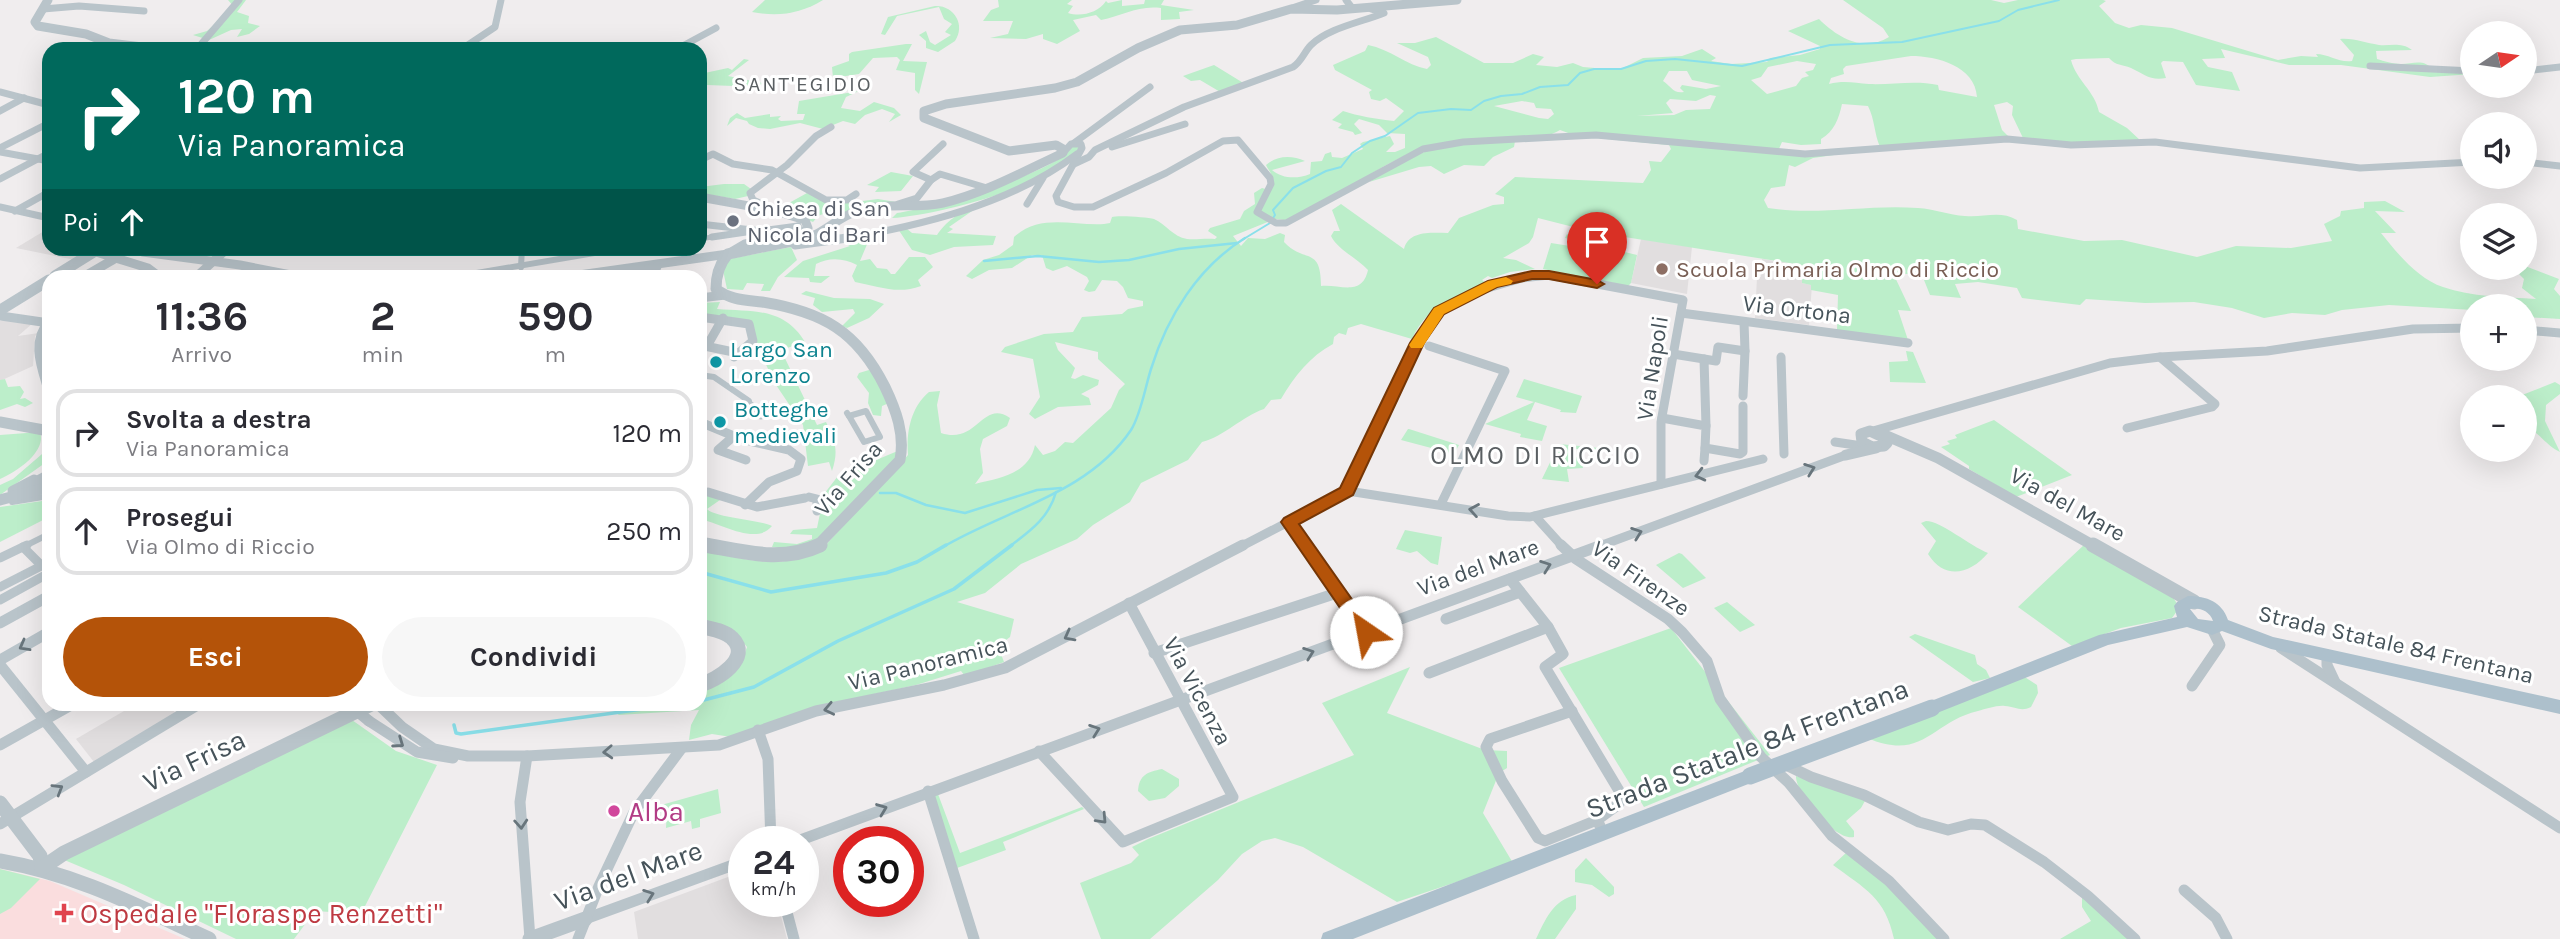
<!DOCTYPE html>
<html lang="it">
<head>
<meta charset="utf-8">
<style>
  :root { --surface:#fff; --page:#f7f7f7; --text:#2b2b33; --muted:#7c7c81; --line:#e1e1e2; --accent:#b45309 }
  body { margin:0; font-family:Karla,sans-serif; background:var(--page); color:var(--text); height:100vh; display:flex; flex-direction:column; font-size:26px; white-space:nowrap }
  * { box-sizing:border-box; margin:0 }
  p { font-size:23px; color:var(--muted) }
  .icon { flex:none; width:38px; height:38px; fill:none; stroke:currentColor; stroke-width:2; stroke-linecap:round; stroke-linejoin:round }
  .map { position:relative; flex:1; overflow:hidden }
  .side { position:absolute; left:42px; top:270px; width:665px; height:441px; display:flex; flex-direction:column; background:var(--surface); border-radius:21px; box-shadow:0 7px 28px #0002 }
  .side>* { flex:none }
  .guide { position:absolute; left:42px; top:42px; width:665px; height:214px; border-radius:21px; box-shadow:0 7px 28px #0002; background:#00695c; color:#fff; overflow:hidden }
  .needle { width:46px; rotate:77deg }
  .fabs { position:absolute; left:2460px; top:21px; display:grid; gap:14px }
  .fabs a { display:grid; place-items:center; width:77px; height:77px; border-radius:50%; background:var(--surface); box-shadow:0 7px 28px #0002; font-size:35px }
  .speed { position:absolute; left:728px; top:826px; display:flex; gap:14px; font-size:35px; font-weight:700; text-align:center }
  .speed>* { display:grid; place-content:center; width:91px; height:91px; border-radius:50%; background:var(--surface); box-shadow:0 7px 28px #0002; line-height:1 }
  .speed small { font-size:18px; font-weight:400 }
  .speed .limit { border:10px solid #d22; background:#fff; color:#111 }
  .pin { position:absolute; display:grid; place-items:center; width:60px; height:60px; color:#fff; margin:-72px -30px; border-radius:50% 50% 50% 0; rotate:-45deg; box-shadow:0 0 7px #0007 }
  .pin .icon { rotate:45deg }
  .me { position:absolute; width:77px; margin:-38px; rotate:327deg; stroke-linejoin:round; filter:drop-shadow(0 0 5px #0008) }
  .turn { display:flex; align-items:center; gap:24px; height:147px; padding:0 21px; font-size:32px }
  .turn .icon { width:91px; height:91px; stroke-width:2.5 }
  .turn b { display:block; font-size:49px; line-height:60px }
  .then { display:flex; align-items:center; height:66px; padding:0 21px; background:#0003; gap:14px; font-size:26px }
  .eta { display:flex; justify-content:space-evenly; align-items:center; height:119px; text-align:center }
  .eta b { font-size:42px; font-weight:700; line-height:49px }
  .cta { display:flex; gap:14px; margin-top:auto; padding:14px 21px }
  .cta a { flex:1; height:80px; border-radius:42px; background:var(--accent); color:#fff; font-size:28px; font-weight:700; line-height:80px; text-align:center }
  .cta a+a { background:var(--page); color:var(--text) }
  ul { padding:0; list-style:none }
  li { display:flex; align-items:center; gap:21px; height:88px; margin:0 14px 10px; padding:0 7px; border:4px solid var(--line); border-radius:21px }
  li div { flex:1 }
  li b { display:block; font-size:26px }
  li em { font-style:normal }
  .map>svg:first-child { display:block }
</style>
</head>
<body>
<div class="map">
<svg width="2560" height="939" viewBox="0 0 2560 939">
  <rect width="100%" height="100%" fill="#f0edee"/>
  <g fill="#e1dedf">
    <path d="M49,228V248L93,249L75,260L16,248Z"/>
    <path d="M1641,239L1692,247L1687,294L1631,283Z"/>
    <path d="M1762,259L1802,265V283L1812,285L1809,325L1755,318L1757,277H1761Z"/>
    <path d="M7,319L33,323L18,336L39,333L35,336L33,366L0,381V321Z"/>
    <path d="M136,704H168L175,713L94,762L76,739Z"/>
    <path d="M744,871V901H777L787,939H638L634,912Z"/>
  </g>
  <path fill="#faddde" d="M0,869L50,881L185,939H0Z"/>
  <g fill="#bceeca" fill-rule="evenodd">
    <path d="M228,0H246L237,12L249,16L248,23L260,26L249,34L237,37L242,29L231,30L209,40L193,35L207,31L234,7Z"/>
    <path d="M765,0H823C800,14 778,17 752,12Z"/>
    <path d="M998,0H1072L1067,4L1073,6L1068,13C1081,17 1098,13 1106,1L1108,3L1122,0V6L1144,4L1145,0H1164L1161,5L1194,10L1179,12L1180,19L1161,20V8C1138,5 1122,16 1101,20L1096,15L1073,20L1080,31L1057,44L1043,39V34L1026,39L990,38L1008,34L1013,21H983L991,10L999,7Z"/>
    <path d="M1843,0H1991L2004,3L2018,0H2103L2106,1L2099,6L2115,23L2129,28L2141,25L2172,28L2278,60L2301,56L2318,57L2316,54C2329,54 2339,63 2352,61L2354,55L2340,39C2355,38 2365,43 2379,45C2391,46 2401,42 2412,50L2376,51L2377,59C2384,61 2393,64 2401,64C2414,64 2424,58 2434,71L2473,74L2430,77L2341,65H2289L2221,49L2225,58L2202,59L2208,67L2232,72L2240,91L2196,85L2183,62L2163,61L2161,63L2166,78C2150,81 2144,74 2131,68C2122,64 2116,66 2109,58L2076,59L2071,60C2076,80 2095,91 2099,112L2127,128L2141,141L2071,144L2023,138L2012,115L2013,106L2007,102L1994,105L2002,130L2009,137L1880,147C1874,133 1875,120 1868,106L1842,104C1839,118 1834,132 1821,139V144L1801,145L1782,142L1778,151L1600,134H1571L1560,130C1530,148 1468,137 1431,146C1388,157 1334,200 1293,221L1275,219L1233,236L1241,246L1248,238L1265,239L1280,233L1285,235L1284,242C1304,264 1321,245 1321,286C1340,284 1362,297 1368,270C1357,258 1338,250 1331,236L1334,231H1340L1332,210L1341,204L1404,249C1409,230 1432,233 1448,233L1459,218L1493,205L1504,204V197L1495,194L1515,177L1643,183L1651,170L1649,161L1661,162L1671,149L1669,145L1596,138L1542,140L1603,136L1797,154L1834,155L1813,158L1795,167L1789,165L1785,186L1771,188L1764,200L1768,208C1818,216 1868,204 1918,208C1934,209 1949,215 1965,216C1983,218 2000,210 2017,220L2018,229L2084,241L2122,240L2197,257L2236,246L2291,248L2332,241L2324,224L2340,216L2341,211L2364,208V202L2385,201L2405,212L2375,211L2396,233H2381C2397,253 2418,279 2443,287C2471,297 2506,297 2536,299L2522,288L2524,279L2513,268L2525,266L2559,279L2554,289L2560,296V319L2525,317V306H2473V310L2389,305L2342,310L2325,315L2292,313L2264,318L2232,308L2194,302L2145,303L2086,299L2080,305L2022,298L2017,288L1978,282L1955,284L1961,298L1930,295L1922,275L1893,273L1911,311L1898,310L1908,340L1837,330L1838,295L1811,290V285L1802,283V265L1593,232L1538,218L1533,237L1529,243L1503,258L1516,260L1535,269L1510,272L1492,278L1488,276L1482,280L1485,282C1453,299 1428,304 1412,339L1361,324L1348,328L1346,335L1339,333L1334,337L1333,344C1310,356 1294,377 1281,399L1271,400L1264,409C1241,417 1225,436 1202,442L1188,460L1141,483L1130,502L1093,525L1077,539L1021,564L985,593L957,602L1014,619L1010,637L998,646L1004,662L965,676L961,671L916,685L810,708L731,737L712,734L689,740L691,725L699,710L618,715L623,704H700V690C726,686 739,670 747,647C735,630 718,626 700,620V550C743,558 783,573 823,548L908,455C906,432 911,407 929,392L940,391L937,405L941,433C978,445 982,399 1010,418L1007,426L983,439L980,449L983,473L975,484C1000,478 1029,474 1035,445L1043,455L1055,451L1065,442L1073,443L1111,408L1119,390L1125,384L1098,359V352L1055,342L1058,350L1075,368L1071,378L1075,379L1083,375L1099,380L1098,385L1081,394L1089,398L1091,405L1058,407L1035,419L1029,414L1040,397L1033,359L1001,352L1005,347L1044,334L1073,332L1082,317L1122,314L1128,309L1143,306V301L1128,298L1123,287L1117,281L1102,280L1095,291L1089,292L1084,290L1089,281L1087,277L1067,266L1053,271L1046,268L1042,255H1032L1012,268L989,270L972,279L966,276L983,260L999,255L1013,245L1014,237C1040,213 1073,226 1104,224L1110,223L1112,217C1117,215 1148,217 1154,219C1166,224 1173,237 1187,239C1196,240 1205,238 1215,239L1217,237L1208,231L1210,228L1240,219L1244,211L1255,204L1254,193L1262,188L1269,190C1278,179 1269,172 1266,165C1277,155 1292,155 1305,161L1272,170C1282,179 1298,179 1310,174L1311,162L1322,161L1325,154L1331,152L1332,157L1342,158L1363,149L1360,144L1363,142L1390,136L1394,144L1386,152H1395L1405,148V134L1387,133L1379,125L1359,119L1354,124L1362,133L1355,135L1353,132L1338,128L1342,124L1332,120L1343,111C1358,116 1376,119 1394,121L1404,111L1386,98L1380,101L1371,99L1369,92L1372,90L1335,70L1333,65L1365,51L1368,45C1390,49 1406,65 1427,69L1431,65L1428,57L1397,43H1415L1436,37L1484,63H1513L1533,54L1544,57L1536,65L1557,67L1573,63L1583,67L1619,70L1643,58L1682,56L1702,49L1716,58L1711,61L1731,64L1767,62L1770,58L1800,55L1820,49V46L1788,31L1819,19C1837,37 1863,53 1889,37L1883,28ZM1911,56C1937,56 1975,66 1977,97L1939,90L1938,85C1915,80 1892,85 1869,84C1855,83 1844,80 1829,84L1831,78L1844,74L1843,69L1846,66ZM1797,61L1816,64L1813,70L1805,72L1809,76L1802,78L1796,86L1767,94L1751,80L1761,77L1768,67ZM1669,71H1687L1692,80L1721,86L1706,89L1682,85L1680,88L1684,92C1673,94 1671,86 1663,81ZM1710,95L1716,96L1710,109L1686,110L1674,115L1637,116L1673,113L1666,103L1670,99L1696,101ZM1522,101L1534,103L1536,108L1551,109L1554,114L1548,119L1539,118L1494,106Z"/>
    <path d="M935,6C954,5 966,25 955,41L938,52L926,48V41L919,35L926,31L930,42L935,45L951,35L945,32L952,24L944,19L939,7L897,16L885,35L881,34L888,17Z"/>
    <path d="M906,44H912L903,61L927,62L919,94L915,90V73L896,70L900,60L897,57L873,58L859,74L833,78L832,67L849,61V54L852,52Z"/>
    <path d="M744,59L749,60L728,76L762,83L760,87L707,85V81L700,77V74L728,68L732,70Z"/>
    <path d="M1214,65L1245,84L1222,93L1200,80L1191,81L1183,76Z"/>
    <path d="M859,91L846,97L841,108L860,111L874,102L894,108L901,115L889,122L895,114L882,109L865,115L855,124L843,121L823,129L800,123L770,129L758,128L749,124L747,121L736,118L727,126L730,118L737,113L745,118L770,114V117L781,116L778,119L781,121L803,120L805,114H797L799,101Z"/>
    <path d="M1515,141L1514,147L1493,157L1484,166L1464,165L1444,174L1431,166L1419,167L1369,182L1400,162L1439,146Z"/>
    <path d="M1072,146H1080C1056,186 937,215 892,218L897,213C926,209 1064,171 1072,146Z"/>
    <path d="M891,172L913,176L901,191L875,192L879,187L867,185Z"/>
    <path d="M724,184H744L751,189L748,196L735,199L700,193V187Z"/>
    <path d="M807,193L847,203L878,199L896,202L846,212H828L818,216L813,222L780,208Z"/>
    <path d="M975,209L949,227L953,229L947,233L996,236L993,245L954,247L930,255L912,250L898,229L906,228L912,233L937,235C945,223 960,210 975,209Z"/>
    <path d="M1567,234L1584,242L1637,255L1631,283L1628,286L1543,269L1551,243L1576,247L1577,241L1565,238Z"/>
    <path d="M867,238L868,242L860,261L870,259L877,268L887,269L891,274H895L909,257H925L933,267L918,280L921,286C897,295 878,286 855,282L852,276L857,265C844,258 829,257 816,264L814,276H830L821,283L810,282L809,278L784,277L803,261L850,246L838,240Z"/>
    <path d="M791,247L797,260L778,277L770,291H761L764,284L747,283L743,290L727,289L723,270L729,259Z"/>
    <path d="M806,291L834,298L870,299L884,304L869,318L847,328L842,326L855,313L853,309L822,312L813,305L815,298L801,294Z"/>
    <path d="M720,302L717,309C753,312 784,307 805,342L781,350L817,425L826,422C835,441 839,450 832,471L829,462L808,466L803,425L774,382L746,321L700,316V303Z"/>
    <path d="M1906,351L1913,352L1926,383L1890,382L1889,362L1908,361Z"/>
    <path d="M869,370L873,371L889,403L882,406L881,416L873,415L868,403L869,393L857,377L859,373Z"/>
    <path d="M5,379L8,387L20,386L24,392L20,399L25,398L33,403L25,407L17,404L0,410V380Z"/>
    <path d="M1524,379L1582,396L1576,413L1560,412L1561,410L1535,402L1527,420L1547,426L1542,441L1520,437L1521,434L1485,424L1534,402L1516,397Z"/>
    <path d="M2555,382L2560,385V394L2546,405L2545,421L2560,452C2549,447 2541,436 2531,429L2530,422L2525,418V397H2517Z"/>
    <path d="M1994,420L2072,475L2016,497L1969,469V466L1941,447L1950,444L1947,441L1957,438L1955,435Z"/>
    <path d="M1408,429H1409L1459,445L1454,454L1401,440Z"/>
    <path d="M40,432C47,452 16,472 0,479V435Z"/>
    <path d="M1559,444L1599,448L1600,450L1575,449L1574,457L1582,458L1583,468L1567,469L1569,482L1542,479Z"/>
    <path d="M49,448V459L45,463L0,495V485L13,479Z"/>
    <path d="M900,450L898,456L819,541L788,549L772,547L774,542L797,544L812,539V535L790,534L793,530L817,528L824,494L838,476Z"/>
    <path d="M700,491L720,500L707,509C716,518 756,519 772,526C756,546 720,523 700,519Z"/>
    <path d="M49,500V517L0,542V507Z"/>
    <path d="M1926,521C1941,521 1970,546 1988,553C1970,574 1945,581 1928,554L1936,541L1921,523Z"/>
    <path d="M1405,530L1442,537L1438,565L1431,563L1417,551L1410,553L1396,549Z"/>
    <path d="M2085,544L2167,589L2176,602L2177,611L2172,618L2121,628L2072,646L2018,607Z"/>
    <path d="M1679,553L1682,554L1706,578L1683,588L1656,565Z"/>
    <path d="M1727,602L1755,625L1740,632L1714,608Z"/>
    <path d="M1671,628L1770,755L1644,807L1559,668Z"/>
    <path d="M1915,634L1975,655L1977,664L1986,670L1990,678L1973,682L1909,637Z"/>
    <path d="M1410,667L1387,713L1485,750L1507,751V768L1499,773L1483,813L1513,863L1397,902L1303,847L1275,838L1262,841L1242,854L1218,880L1150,939H1101L1080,883L1131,863L1139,855L1132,847L1148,839L1354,755L1322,703Z"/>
    <path d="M2023,676L2037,685L2038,693L2031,707C2021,712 2016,707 2005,706C1997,705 1986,709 1978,711C1931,722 1924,762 1867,738Z"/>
    <path d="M352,720L396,751L437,765L361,914L315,911L294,939H236L124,885L62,859Z"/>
    <path d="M1162,769L1179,779V786L1165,798L1149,801L1138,791C1139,775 1147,772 1162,769Z"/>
    <path d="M1796,776L1866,799L1861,808L1846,821L1854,831V837C1836,842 1795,793 1796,776Z"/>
    <path d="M718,789L721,813L700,819V827L692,829L691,821L666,828L667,811L639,817L640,811Z"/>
    <path d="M938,794L960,853L1082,807L1084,809L1003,842L1006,850L957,868L934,795Z"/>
    <path d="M1847,852L1877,873L1943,939H1894C1885,897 1865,889 1833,865Z"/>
    <path d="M1586,858L1614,887V894L1609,897L1592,885L1575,882V870Z"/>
    <path d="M0,869L40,879L11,908L0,914Z"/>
    <path d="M1576,895V909L1555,939H1536C1545,920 1553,900 1576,895Z"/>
    <path d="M2082,896L2131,939H2060L2091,921L2082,907Z"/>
  </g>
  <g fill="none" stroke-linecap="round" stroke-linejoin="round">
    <path stroke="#8ae0ea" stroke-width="2" d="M1242,240L1270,223L1275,215L1273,210L1293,188L1326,171L1341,167L1352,153L1370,141L1385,136L1418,113L1451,109L1471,110L1484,101L1501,96L1522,94L1540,87L1568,85L1580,73L1594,69H1621L1646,61L1675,59L1742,66L1830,45L1902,42L1999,21L2018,10L2059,0"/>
    <g stroke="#8ae0ea" stroke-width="2.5">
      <path d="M984,261L1038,256L1099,262L1129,260L1179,249L1237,243"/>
      <path d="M880,493H896L926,505L965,513L1037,490L1061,488"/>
      <path d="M943,547C1005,510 1088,494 1131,430C1141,414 1145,388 1151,369C1167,317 1198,267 1245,238"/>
      <path d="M1009,547C1030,531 1049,518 1056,492"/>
    </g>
    <g stroke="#8ae0ea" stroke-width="3.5">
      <path d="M700,572L771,592L886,573L917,562L946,545"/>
      <path d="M700,701L754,687L838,641L954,589L1012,545"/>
      <path d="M454,725L456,733L461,734L679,704"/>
    </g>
    <path stroke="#b9c4ca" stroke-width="5" d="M700,239L712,237"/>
    <g stroke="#b9c4ca" stroke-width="6">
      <path d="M700,239L704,238"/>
      <path d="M521,267L522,248"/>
      <path d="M459,276L624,248"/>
      <path d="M700,375L714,377L749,401L748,404"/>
      <path d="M866,411L880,437L864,442L849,416Z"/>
      <path d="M847,413L849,416"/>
      <path d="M12,502L49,496"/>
      <path d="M23,547L49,534"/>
    </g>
    <g stroke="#b9c4ca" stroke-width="9">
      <path d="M23,547L42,566"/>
      <path d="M0,558L27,545"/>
      <path d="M0,587L49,562"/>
      <path d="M0,600L49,573"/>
    </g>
    <g stroke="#b9c4ca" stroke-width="7">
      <path d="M1346,0L1353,9"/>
      <path d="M1292,8L1316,0"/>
      <path d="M43,9L79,6L144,11"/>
      <path d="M197,49L239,0"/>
      <path d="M462,49L495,27L501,0"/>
      <path d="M677,49L716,28"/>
      <path d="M2370,66L2473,71"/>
      <path d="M2525,71L2560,67"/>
      <path d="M700,78V88"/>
      <path d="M0,92L49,105"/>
      <path d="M0,111L24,98"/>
      <path d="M1074,143L1150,87"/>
      <path d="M1112,147L1185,124"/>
      <path d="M0,148L49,123"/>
      <path d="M0,152L49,161"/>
      <path d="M1063,153L1071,144H1081L1082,148L1056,196L1058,202L1074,207H1093L1166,173L1223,141L1238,140L1270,178L1271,184L1257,212L1276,223H1286L1423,149L1463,142L1556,137L1596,135L1805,154L2007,139L2071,145L2155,142L2360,168L2473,162"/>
      <path d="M700,160L713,154L733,164L772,170L826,200H847L856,194"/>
      <path d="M2525,162L2560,166"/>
      <path d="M1074,164L1089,157L1095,150L1184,107L1293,67C1302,61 1304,52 1311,45C1328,28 1362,22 1384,13L1371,9"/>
      <path d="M0,179L49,153"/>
      <path d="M931,180L940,174L987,188"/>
      <path d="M898,204L917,198L931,180L913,172L943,144"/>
      <path d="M1027,204L1043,178"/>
      <path d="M0,207L49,218"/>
      <path d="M773,209L753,200L750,193L787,165L816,136L831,127"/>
      <path d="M15,211L49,192"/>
      <path d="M700,224L761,231L798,226"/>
      <path d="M712,237L746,232"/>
      <path d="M764,240L792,234L798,230V226"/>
      <path d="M837,240C919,226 1010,205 1077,154"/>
    </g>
    <g stroke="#b9c4ca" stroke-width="9">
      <path d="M795,245L847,238"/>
      <path d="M138,248L143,252L240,265L296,276"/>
      <path d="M96,252L148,268L156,274"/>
      <path d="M85,276L116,258"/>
      <path d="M197,276L228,248"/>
      <path d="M572,276L728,254L745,244L772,238"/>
      <path d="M646,276L648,269L657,267"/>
      <path d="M700,298L725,295"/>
      <path d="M1681,313L1908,343"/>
      <path d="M1,316L49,323"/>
      <path d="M700,317L749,324L753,341L734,357"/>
      <path d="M49,321C30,343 42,368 49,393"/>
      <path d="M2525,330L2560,333"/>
      <path d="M700,345L738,353"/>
      <path d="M707,346L723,318"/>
      <path d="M1429,346L1505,371L1441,504"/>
      <path d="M1673,354L1704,359"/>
      <path d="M1781,357L1784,454"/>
      <path d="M1743,396L1745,351"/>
      <path d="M748,404L761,415"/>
      <path d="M1662,418L1706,426L1705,448L1740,454L1743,452V406"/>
      <path d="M700,422L741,439L789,450L801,459L797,471L769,482L745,505"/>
      <path d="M1706,426L1704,359L1716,361L1718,347L1745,351L1744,322"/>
      <path d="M2127,428L2212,407L2215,404L2160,357"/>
      <path d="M1873,431L2110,363L2160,357L2267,351L2413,329L2473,328"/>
      <path d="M734,436L718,450L746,460"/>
      <path d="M1835,442L1869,447"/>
      <path d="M1704,461L1705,448"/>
      <path d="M1348,491L1508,516L1530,517L1763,459"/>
      <path d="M708,492L757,507L805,498"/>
      <path d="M809,497L817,499V511"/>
      <path d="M1535,516L1563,547"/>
      <path d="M1289,522L1306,547"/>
      <path d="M1240,547L1348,491V486L1417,342L1432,319L1448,306L1474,292L1522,278L1549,275L1683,300L1661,422V484"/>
      <path d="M1597,547L1846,455"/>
    </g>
    <g stroke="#b9c4ca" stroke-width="11">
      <path d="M1305,545L1366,632"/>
      <path d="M1561,545L1576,559L1668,619L1682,632L1707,661L1720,699L1761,757L1789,783L1832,836L1889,881L1944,939"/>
      <path d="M1446,619L1520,592"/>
      <path d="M0,623L49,596"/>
      <path d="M1548,627L1563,654L1545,667L1621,794L1619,804L1597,820L1600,826"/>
      <path d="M2281,648L2560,828"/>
      <path d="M1154,653L1340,592"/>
      <path d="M2327,655V665L2335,682"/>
      <path d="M0,660L49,632"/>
      <path d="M0,665L86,772"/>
      <path d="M1429,673L1548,627L1510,579"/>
      <path d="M2192,686L2220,645L2212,629"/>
      <path d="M378,704L402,727L434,749L468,756H527L719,745L816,711L944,685L1005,668L1243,545"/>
      <path d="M1572,711L1490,739L1486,747L1502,781L1538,838L1545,841L1597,820"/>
      <path d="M369,721L417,752L453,758"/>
      <path d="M758,730L768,759L771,842"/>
      <path d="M0,745L73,704"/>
      <path d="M1039,751L1123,842L1233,797L1129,603"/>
      <path d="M527,756L520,802L530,939"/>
      <path d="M1784,764L1811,777L1864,795L1919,822L1948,830L1971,824L1985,825L2044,862L2088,896L2135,939"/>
      <path d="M928,791L974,939"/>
      <path d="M0,824L199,704"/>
      <path d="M795,842L1602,545"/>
      <path d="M2184,890L2216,918L2227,939"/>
      <path d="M784,901L794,939"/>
      <path d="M585,919L744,861"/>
      <path d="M578,939L599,886L634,812L681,749"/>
    </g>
    <g stroke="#b9c4ca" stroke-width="9">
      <path d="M48,0L35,22L38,26L86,34L109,43L159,49"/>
      <path d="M700,197L776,211L805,220L808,228L797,236"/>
      <path d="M800,240C822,236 836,218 857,211C884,202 916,209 943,203C985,193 1024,171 1063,153V149L1056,145L1009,151L924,118V111L946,104L1055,88L1077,82L1138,48L1180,30L1237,25L1291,9L1337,10L1457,0"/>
    </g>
    <g stroke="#b9c4ca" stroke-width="11">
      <path d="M807,238L728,254C719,264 716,275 716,289C730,300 746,300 762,302C823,312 857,331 885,387C896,410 905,434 900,460L816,547"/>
      <path d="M55,276L100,248"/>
      <path d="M2,309L49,280"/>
      <path d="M0,422L49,431"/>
      <path d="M1870,431L1885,438L1887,443L1884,446L1872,447L1862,442L1861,434Z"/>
      <path d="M1880,433L1938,458L2096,547"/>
      <path d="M1846,455L1876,448"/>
      <path d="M30,485L49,475"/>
      <path d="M13,491L34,480"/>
      <path d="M0,500L49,487"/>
      <path d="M700,544L715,547"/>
    </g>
    <g stroke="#b9c4ca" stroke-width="15">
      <path d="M705,545C745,552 782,563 820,545"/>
      <path d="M2093,545L2194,602"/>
      <path d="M700,626C710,629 724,630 732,638C753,658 717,680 700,685"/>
      <path d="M0,803L40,856L42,868"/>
      <path d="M0,861C77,874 139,907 209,939"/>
      <path d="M42,868L64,853L371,704"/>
      <path d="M530,939L585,919"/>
    </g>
    <g fill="#adc0cc" fill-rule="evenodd">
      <path d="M2188,596C2207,596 2222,602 2228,620L2273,637L2560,700V714L2271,649L2222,631L2212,635L2187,627L2108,645L1932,715L1926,713L1924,708L1926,703L2099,635L2177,617L2174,606L2177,602ZM2190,609C2199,607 2210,611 2213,621L2198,619Z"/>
      <path d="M1750,769L1756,771L1759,776L1756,781L1353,939H1321L1323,933Z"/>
    </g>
    <path stroke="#b9c4ca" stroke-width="11" d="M352,707L369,721"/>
    <path stroke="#adc0cc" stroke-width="17" d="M1750,776L1932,708"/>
  </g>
  <defs><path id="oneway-chevron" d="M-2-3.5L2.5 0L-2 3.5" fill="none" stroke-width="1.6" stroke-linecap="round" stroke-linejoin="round" transform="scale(1.75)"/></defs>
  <g stroke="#68757c">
    <use href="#oneway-chevron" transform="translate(1810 469) rotate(-20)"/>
    <use href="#oneway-chevron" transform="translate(1700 475) rotate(166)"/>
    <use href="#oneway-chevron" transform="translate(1474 510) rotate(-170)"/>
    <use href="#oneway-chevron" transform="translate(1637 533) rotate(-20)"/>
    <use href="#oneway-chevron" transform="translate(1546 566) rotate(-20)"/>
    <use href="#oneway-chevron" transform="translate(1069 636) rotate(152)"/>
    <use href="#oneway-chevron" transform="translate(24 646) rotate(151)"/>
    <use href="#oneway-chevron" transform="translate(1309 653) rotate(-20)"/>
    <use href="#oneway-chevron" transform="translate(829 709) rotate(168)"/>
    <use href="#oneway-chevron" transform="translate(1095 730) rotate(-20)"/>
    <use href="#oneway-chevron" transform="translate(399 743) rotate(35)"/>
    <use href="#oneway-chevron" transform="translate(608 752) rotate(177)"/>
    <use href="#oneway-chevron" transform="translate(58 789) rotate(-31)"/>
    <use href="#oneway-chevron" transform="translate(882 809) rotate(-21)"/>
    <use href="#oneway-chevron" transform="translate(1102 819) rotate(47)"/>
    <use href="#oneway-chevron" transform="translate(521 824) rotate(86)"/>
    <use href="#oneway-chevron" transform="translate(649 895) rotate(-20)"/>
  </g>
  <path fill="#b45309" stroke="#753606" stroke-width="2" d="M1532,271H1549L1597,280L1604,284L1597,288L1549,279H1532L1497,287L1444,314L1424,343L1353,495L1299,524L1375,632L1372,637H1360L1281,522L1284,518L1340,488L1410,343L1434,308L1488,281Z"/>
  <path fill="#f59e0b" d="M1506,277L1513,281L1511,284L1497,287L1444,314L1422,348H1411L1409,345L1434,308L1488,281Z"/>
  <circle fill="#6b7280" stroke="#fff" stroke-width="2.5" cx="733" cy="221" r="7"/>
  <circle fill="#8d6e63" stroke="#fff" stroke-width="2.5" cx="1662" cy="269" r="7"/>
  <g fill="#0f9aa8" stroke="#fff" stroke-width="2.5">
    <circle cx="716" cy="362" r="7"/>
    <circle cx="720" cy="422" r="7"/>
  </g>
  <circle fill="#d1479c" stroke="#fff" stroke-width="2.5" cx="614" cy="811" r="7"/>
  <path fill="#e0444e" stroke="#fff" stroke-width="2.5" d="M60.5 902.5h7v7h7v7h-7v7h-7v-7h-7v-7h7z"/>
  <g text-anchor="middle" stroke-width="6" stroke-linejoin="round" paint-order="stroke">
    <g font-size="21" letter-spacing="2" fill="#5a5f62" stroke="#fff">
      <text x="803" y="91">SANT'EGIDIO</text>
    </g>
    <g font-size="23" fill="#5b616d" stroke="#fff" text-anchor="start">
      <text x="747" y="216">Chiesa di San<tspan x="747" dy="26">Nicola di Bari</tspan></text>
    </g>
    <g font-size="23" fill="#785e54" stroke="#fff" text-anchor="start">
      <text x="1676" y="277">Scuola Primaria Olmo di Riccio</text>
    </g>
    <g font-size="23" fill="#46535a" stroke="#fff">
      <text transform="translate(1797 309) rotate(7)" y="8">Via Ortona</text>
      <text transform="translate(1652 368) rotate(-81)" y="8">Via Napoli</text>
      <text transform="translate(848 478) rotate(-49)" y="8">Via Frisa</text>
      <text transform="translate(2068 504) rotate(29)" y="8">Via del Mare</text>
      <text transform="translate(1478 567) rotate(-20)" y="8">Via del Mare</text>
      <text transform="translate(1641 578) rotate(35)" y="8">Via Firenze</text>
      <text transform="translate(2396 644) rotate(13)" y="8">Strada Statale 84 Frentana</text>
      <text transform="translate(928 663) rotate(-14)" y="8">Via Panoramica</text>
      <text transform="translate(1198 691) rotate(62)" y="8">Via Vicenza</text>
    </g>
    <g font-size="23" fill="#0d838f" stroke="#fff" text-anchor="start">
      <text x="730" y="357">Largo San<tspan x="730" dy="26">Lorenzo</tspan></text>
      <text x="734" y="417">Botteghe<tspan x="734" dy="26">medievali</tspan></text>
    </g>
    <g font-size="26" letter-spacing="2" fill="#5a5f62" stroke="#fff">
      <text x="1536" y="464">OLMO DI RICCIO</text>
    </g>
    <g font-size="28" fill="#46535a" stroke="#fff">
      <text transform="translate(1747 748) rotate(-21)" y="10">Strada Statale 84 Frentana</text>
      <text transform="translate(194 760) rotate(-25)" y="10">Via Frisa</text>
      <text transform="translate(628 875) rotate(-20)" y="10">Via del Mare</text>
    </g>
    <g font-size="28" fill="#b23c85" stroke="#fff" text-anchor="start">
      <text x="628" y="821">Alba</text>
    </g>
    <g font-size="28" fill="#be3a42" stroke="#fff" text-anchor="start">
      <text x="80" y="923">Ospedale "Floraspe Renzetti"</text>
    </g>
  </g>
</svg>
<div class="fabs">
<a><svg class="needle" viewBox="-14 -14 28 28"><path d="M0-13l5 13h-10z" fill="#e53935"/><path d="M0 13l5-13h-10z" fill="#7c7c81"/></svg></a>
<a><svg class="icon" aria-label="sound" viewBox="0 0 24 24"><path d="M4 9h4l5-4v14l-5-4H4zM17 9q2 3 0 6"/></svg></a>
<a><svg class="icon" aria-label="layers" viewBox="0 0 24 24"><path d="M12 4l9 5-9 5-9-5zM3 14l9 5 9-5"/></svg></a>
<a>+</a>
<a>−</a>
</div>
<div class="speed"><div>24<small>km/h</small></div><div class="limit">30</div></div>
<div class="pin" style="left:1597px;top:284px;background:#d93025"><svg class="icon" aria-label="arrive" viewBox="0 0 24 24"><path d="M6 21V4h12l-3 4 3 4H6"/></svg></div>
<svg class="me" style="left:1366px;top:632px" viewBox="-20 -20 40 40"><circle r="19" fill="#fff"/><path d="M0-13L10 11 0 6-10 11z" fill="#b45309"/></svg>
<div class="guide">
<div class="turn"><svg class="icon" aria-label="right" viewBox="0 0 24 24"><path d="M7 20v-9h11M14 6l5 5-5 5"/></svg><div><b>120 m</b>Via Panoramica</div></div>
<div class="then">Poi<svg class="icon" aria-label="ahead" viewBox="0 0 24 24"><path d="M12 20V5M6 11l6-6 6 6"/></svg></div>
</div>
<section class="side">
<div class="eta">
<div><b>11:36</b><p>Arrivo</p></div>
<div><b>2</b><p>min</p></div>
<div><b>590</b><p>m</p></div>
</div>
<ul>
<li><svg class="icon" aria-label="right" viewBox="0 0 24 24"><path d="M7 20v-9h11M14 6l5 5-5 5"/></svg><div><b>Svolta a destra</b><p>Via Panoramica</p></div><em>120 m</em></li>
<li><svg class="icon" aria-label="ahead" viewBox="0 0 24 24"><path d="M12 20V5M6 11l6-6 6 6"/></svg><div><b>Prosegui</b><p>Via Olmo di Riccio</p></div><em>250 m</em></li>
</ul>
<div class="cta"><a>Esci</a><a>Condividi</a></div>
</section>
</div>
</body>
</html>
